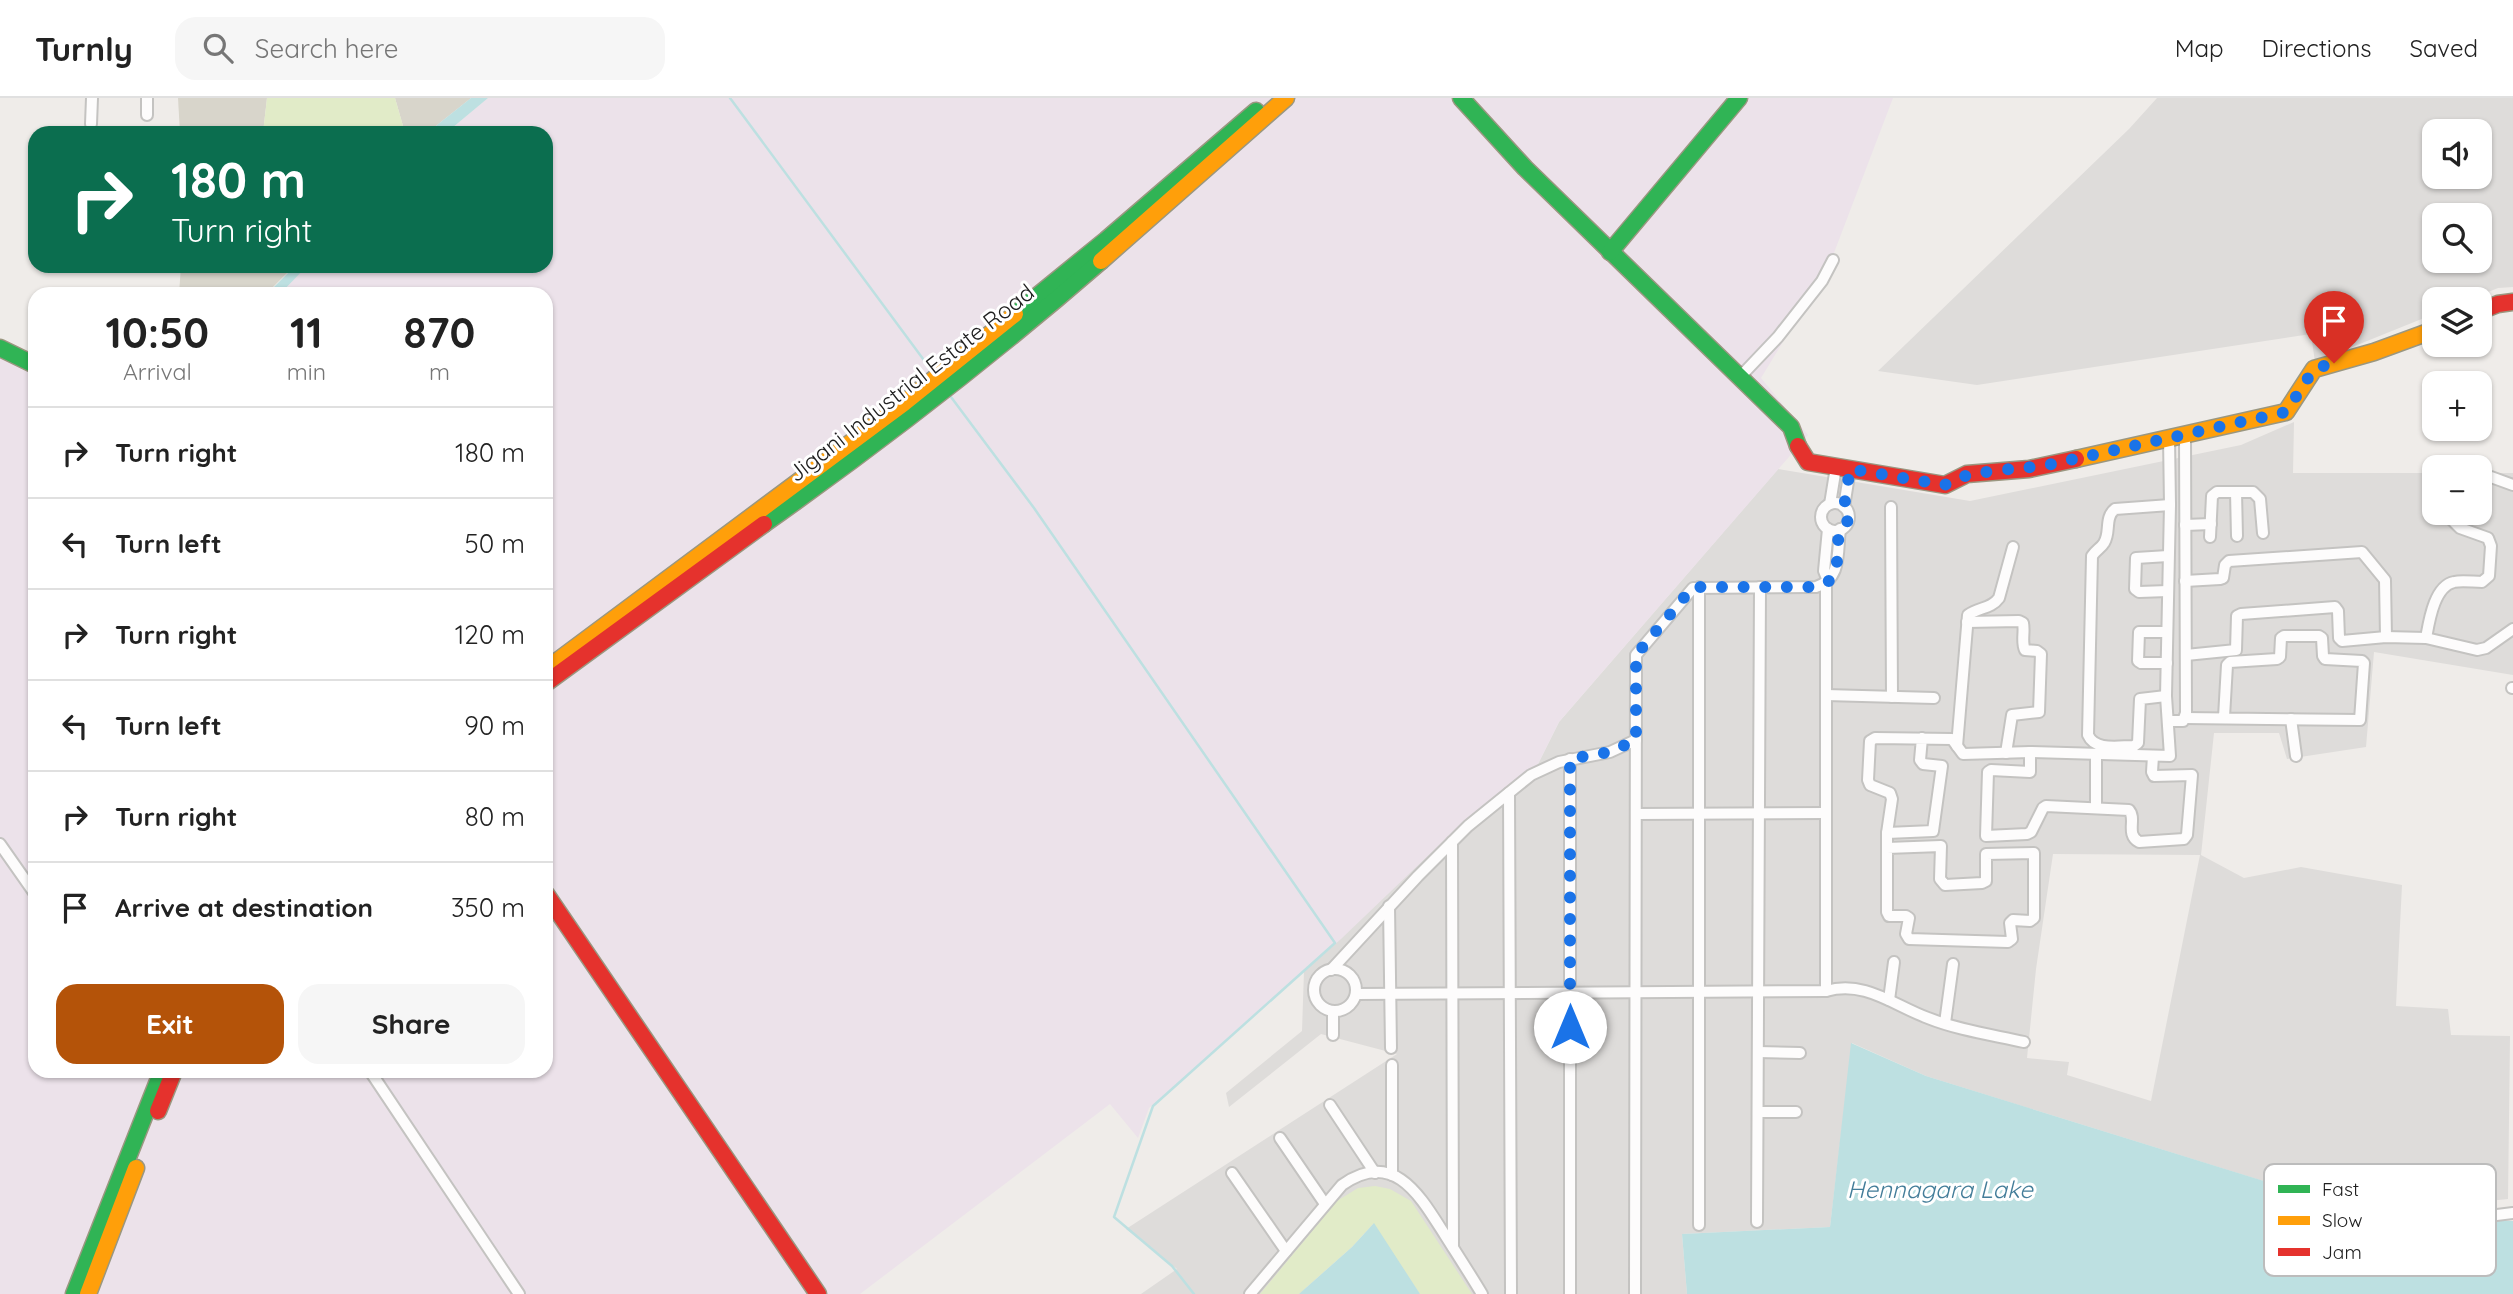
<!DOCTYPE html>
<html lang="en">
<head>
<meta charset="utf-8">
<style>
  :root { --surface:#fff; --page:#f6f6f6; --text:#222; --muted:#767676; --line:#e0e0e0; --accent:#b45309 }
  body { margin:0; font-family:Quicksand,sans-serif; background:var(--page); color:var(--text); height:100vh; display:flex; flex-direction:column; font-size:26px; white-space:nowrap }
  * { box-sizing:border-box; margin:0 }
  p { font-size:23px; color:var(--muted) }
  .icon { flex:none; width:38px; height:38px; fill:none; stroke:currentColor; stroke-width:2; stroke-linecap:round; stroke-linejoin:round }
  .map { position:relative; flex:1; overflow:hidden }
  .sheet { position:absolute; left:28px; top:189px; width:525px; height:791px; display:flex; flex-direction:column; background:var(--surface); border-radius:21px; box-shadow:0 2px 5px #0004 }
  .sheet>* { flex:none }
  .guide { position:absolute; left:28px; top:28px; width:525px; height:147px; border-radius:21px; box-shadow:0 2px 5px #0004; background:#0b6e4f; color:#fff; overflow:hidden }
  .controls { position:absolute; left:2422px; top:21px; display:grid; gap:14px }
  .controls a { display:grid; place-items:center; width:70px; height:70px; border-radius:14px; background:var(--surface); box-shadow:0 2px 5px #0004; font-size:35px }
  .pin { position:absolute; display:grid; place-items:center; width:60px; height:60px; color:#fff; margin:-72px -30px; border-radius:50% 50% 50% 0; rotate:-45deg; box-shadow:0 0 7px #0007 }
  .pin .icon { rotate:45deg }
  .me { position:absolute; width:77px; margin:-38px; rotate:0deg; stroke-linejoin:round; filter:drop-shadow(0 0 5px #0008) }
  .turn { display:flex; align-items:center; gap:24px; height:147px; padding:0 28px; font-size:32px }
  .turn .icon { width:91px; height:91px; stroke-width:2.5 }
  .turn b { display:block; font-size:49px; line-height:60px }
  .eta { display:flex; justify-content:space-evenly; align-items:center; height:119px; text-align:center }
  .eta b { font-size:42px; font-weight:700; line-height:49px }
  .action { display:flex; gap:14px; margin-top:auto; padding:14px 28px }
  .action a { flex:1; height:80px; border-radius:21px; background:var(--accent); color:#fff; font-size:28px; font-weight:700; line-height:80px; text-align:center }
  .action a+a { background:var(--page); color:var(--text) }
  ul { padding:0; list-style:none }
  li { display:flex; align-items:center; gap:21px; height:91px; padding:0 28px; border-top:2px solid var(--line) }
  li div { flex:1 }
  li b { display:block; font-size:26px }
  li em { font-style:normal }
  header { display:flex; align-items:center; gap:42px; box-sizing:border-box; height:98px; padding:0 35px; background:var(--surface); border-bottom:2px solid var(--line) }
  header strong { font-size:33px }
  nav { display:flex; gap:38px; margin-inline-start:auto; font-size:24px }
  .search { width:490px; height:63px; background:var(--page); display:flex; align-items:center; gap:18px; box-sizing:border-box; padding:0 24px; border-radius:21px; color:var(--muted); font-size:26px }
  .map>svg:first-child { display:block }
</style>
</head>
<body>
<header>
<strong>Turnly</strong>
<div class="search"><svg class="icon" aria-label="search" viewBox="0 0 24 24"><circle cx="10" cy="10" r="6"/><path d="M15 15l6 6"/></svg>Search here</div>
<nav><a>Map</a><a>Directions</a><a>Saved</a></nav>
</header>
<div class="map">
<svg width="2513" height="1196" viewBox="0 0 2513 1196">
  <rect width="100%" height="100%" fill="#efece9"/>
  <g fill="#dedcda" fill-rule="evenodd">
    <path d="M2157,0H2513V189L2498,190L2471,201H2434V216L2315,264L2311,236L1977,287L1878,273L2129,31ZM2434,33H2480V79H2434ZM2434,117H2480V163H2434Z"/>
    <path d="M2294,324L2293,375H2434V415H2480V375H2513V577L2374,554L2366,649L2287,661L2279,635H2214L2201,757L2244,780L2301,769L2402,787L2396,908L2448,911L2451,937L2510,938L2508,1101L2397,1112L2327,1103L1926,978L1852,945L1830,1129L1682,1136L1687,1196H1420L1373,1126L1299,1196H1141L1177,1171L1126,1131L1397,956L1321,936L1229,1009L1226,995L1302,933L1304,873L1458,729L1538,666L1559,624L1778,371L1970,403L2241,347ZM2053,756L2200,757L2151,1003L2067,977L2069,964L2027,960L2036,871Z"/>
  </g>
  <path fill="#ece2ea" d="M488,0H1893L1829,168L1761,280L1808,337L1559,624L1538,666L1458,729L1341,841L1149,1010L1138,1040L1110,1006L860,1196H0V260L35,274V973H546V196H280L307,168H546V35H446Z"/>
  <g fill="#d8d5cb">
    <path d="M178,0H267L263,35H180Z"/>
    <path d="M395,0H471L427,35H405Z"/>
    <path d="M181,168H294L266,196H179Z"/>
  </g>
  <g fill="#e1ebc8">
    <path d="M267,0H395L405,35H263Z"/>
    <path d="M1375,1088L1390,1091L1411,1103L1472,1196H1420L1373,1126L1352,1149L1299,1196H1260L1337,1103L1358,1090Z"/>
  </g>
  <g fill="#bde0e1">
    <path d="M471,0H488L446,35H427Z"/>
    <path d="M295,168H307L280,196H267Z"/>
    <path d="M1851,945L1926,978L2376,1118L2513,1123V1196H1687L1682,1136L1830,1129Z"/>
    <path d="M1374,1125L1420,1196H1299L1352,1149Z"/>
  </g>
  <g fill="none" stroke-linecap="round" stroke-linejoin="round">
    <g stroke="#bde0e1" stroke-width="2.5">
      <path d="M730,0L932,273"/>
      <path d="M948,295L1034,410L1335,845L1153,1008L1114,1119L1172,1168L1194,1196"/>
    </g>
    <g stroke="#c4c3c1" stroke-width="14">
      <g id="street">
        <path d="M147,0V17"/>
        <path d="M91,26L92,0"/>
        <path d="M1739,280L1778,239L1822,183L1833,162"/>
        <path d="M2480,380L2491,379L2513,387"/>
        <path d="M2236,394L2237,438"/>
        <circle cx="1835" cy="419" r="14"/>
        <path d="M1830,406L1836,369"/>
        <path d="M1844,409L1850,371"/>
        <path d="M1891,409L1892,599"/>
        <path d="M2185,427L2211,426"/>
        <path d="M2210,439L2212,398L2217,394H2253L2260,401L2263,435"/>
        <path d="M1828,483L1824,473L1828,431"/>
        <path d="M2185,483L2220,481L2223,480L2225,467L2229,463L2362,454L2385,482L2386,539"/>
        <path d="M2168,493L2139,494L2135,491L2136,460L2168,458"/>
        <path d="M1967,524L2019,523L2023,525C2025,534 2021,544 2025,552L2037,553L2041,556L2039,614L2012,617L2006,655"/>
        <path d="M2167,534H2139L2138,563L2141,565H2167"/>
        <path d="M2426,540C2429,524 2434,488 2454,484C2462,482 2473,484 2482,484L2489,478L2491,448L2488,440L2460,430L2452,422V415"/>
        <path d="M2186,557L2236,552L2237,518L2241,516L2335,509L2338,513L2339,540L2342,543L2386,539L2426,540L2477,552L2486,550L2513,531"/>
        <path d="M2512,590H2513"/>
        <path d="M1826,597L1934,600"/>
        <path d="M2166,598L2140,601L2138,645L2134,648C2118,648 2095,653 2088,637L2092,458C2096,452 2101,450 2104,445C2111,434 2104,420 2115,411L2170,407"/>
        <path d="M2185,620L2360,622L2364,565L2362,563L2325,561L2323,558L2322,540L2319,538H2284L2281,540L2280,559L2277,561L2230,564L2227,567L2224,619"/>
        <path d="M2291,621L2296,658"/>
        <path d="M2169,623H2183L2186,615L2185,336"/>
        <path d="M1922,640L1920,662L1923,666L1942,668L1933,733L1887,735L1892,701L1890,695L1870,687L1868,682L1870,643L1875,640L1952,641L1963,656L2030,654L2170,658L2166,598L2170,407L2169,340"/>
        <path d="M1957,648L1968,517C1979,509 1991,511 1999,500L2013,449"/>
        <path d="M2030,654V674L1991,672L1988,674L1986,738L2027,736L2031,734L2043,710L2046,708L2129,712C2137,721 2125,736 2139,744L2184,741L2187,737L2192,677L2154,678L2152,674L2153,658"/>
        <path d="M2096,657V710"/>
        <path d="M1509,695L1511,1196"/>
        <path d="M1636,716L1826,715"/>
        <path d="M1887,735V814L1889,818H1906L1909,820L1906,836L1909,841L2008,844L2012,841L2010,825L2013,822L2030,823L2034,820V755L1986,756V783L1982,785L1945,787L1940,781L1941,748L1887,750"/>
        <path d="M1452,744L1453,1149"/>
        <path d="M0,746L35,796"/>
        <path d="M1389,808L1391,950"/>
        <circle cx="1335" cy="892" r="21"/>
        <path d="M1331,872L1418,778L1468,728L1531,677L1559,664L1610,654L1636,642"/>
        <path d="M1826,893C1865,882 1893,907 1928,920C1958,932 1993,937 2024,944"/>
        <path d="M1356,896L1826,893V485"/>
        <path d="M1889,902L1894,864"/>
        <path d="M1945,925L1953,866"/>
        <path d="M1333,937V913"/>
        <path d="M1758,954L1800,955"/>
        <path d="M1392,967V1077"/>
        <path d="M370,973L519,1196"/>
        <path d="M1330,1007L1375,1075"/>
        <path d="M1758,1014H1796"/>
        <path d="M1280,1040L1325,1106"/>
        <path d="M1232,1075L1286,1153"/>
        <path d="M2410,1117C2445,1122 2478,1120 2513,1115"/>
        <path d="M1757,1124L1760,489"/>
        <path d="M1699,1127V489"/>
        <path d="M1250,1196L1342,1087C1394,1050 1420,1098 1445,1137C1457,1156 1470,1176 1482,1196"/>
        <path d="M1570,1196V661"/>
        <path d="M1635,1196L1636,557L1693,490L1816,489C1842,481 1837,454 1840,431"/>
      </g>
    </g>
    <g stroke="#9a9780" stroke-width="19">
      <g id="fast">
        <path d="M1461,0L1525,70L1791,329L1798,348"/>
        <path d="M1610,154L1739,0"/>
        <path d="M1015,216L1106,142L1256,13"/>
        <path d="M0,250L35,267"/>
        <path d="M764,426C880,344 994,256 1101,163"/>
        <path d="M74,1196L162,973"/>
      </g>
    </g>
    <g stroke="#9a9780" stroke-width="19">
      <g id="slow">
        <path d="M1101,163L1286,0"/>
        <path d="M2076,361L2286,314L2314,271L2374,254L2434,232"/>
        <path d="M548,570L904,305L1015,216"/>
        <path d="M88,1196L136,1070"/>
      </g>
    </g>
    <g stroke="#9a9780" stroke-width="19">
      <g id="jam">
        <path d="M2480,213L2498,206L2513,204"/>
        <path d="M1798,348L1808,364L1945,387L1967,376L2029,371L2076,361"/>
        <path d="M546,585L764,426"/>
        <path d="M546,796L818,1196"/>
        <path d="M158,1013L174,973"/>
      </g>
    </g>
    <use href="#street" stroke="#fdfcfc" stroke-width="10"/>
    <use href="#fast" stroke="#30b455" stroke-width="16"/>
    <use href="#slow" stroke="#ff9f0a" stroke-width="16"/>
    <use href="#jam" stroke="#e5322d" stroke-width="16"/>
  </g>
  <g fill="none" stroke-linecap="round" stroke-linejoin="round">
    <path stroke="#1a73e8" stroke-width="12" stroke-dasharray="0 21.6" d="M1570,929V661L1610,654L1636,642V557L1693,489H1811C1844,487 1835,459 1839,436C1840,430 1845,428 1848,422V414L1844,409L1850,371L1945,387C1965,371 2024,372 2052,366L2286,314L2314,271L2334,265"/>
  </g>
  <g text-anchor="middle" stroke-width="6" stroke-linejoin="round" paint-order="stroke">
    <g font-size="23" fill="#202020" stroke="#fff">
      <text transform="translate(911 285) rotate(-38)" y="8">Jigani Industrial Estate Road</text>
    </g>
    <g font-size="24" font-style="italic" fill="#437d99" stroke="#fff">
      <text x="1940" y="1100">Hennagara Lake</text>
    </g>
  </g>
  <rect x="2264" y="1066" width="232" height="112" rx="10" fill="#fff" stroke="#bcbcbc" stroke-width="2"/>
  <rect x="2278" y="1087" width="32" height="8" fill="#30b455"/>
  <rect x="2278" y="1118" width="32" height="9" fill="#ff9f0a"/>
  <rect x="2278" y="1150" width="32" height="8" fill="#e5322d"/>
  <g font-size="19" fill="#202020">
    <text x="2322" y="1098">Fast</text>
    <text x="2322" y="1129">Slow</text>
    <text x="2322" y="1161">Jam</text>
  </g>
</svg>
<div class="controls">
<a><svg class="icon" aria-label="sound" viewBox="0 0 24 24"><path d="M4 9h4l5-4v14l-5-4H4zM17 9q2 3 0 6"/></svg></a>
<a><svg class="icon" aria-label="search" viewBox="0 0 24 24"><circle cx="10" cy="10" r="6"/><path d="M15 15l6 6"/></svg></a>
<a><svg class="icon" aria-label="layers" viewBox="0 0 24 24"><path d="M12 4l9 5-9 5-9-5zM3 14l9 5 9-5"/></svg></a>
<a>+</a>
<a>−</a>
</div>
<div class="pin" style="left:2334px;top:265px;background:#d93025"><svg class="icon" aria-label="arrive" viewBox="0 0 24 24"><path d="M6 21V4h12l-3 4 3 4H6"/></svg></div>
<svg class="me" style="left:1570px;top:929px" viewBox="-20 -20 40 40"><circle r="19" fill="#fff"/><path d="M0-13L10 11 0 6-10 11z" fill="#1a73e8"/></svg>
<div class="guide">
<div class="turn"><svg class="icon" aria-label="right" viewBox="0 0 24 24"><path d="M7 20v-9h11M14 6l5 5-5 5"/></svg><div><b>180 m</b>Turn right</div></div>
</div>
<section class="sheet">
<div class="eta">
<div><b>10:50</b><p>Arrival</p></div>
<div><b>11</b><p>min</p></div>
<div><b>870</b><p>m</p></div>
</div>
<ul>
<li><svg class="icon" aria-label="right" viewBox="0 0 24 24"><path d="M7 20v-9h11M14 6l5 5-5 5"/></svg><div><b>Turn right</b></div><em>180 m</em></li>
<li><svg class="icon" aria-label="left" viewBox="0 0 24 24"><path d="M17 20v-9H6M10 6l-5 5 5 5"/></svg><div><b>Turn left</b></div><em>50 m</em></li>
<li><svg class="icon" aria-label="right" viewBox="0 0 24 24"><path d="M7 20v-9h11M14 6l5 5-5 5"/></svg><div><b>Turn right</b></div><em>120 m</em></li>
<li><svg class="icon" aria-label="left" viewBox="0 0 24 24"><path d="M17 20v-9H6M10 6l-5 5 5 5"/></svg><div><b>Turn left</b></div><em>90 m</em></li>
<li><svg class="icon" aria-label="right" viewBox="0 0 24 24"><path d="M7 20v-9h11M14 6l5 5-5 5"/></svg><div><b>Turn right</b></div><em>80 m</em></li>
<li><svg class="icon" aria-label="arrive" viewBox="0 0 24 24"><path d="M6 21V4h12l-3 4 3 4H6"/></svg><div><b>Arrive at destination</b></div><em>350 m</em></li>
</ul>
<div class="action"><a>Exit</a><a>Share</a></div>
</section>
</div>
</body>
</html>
